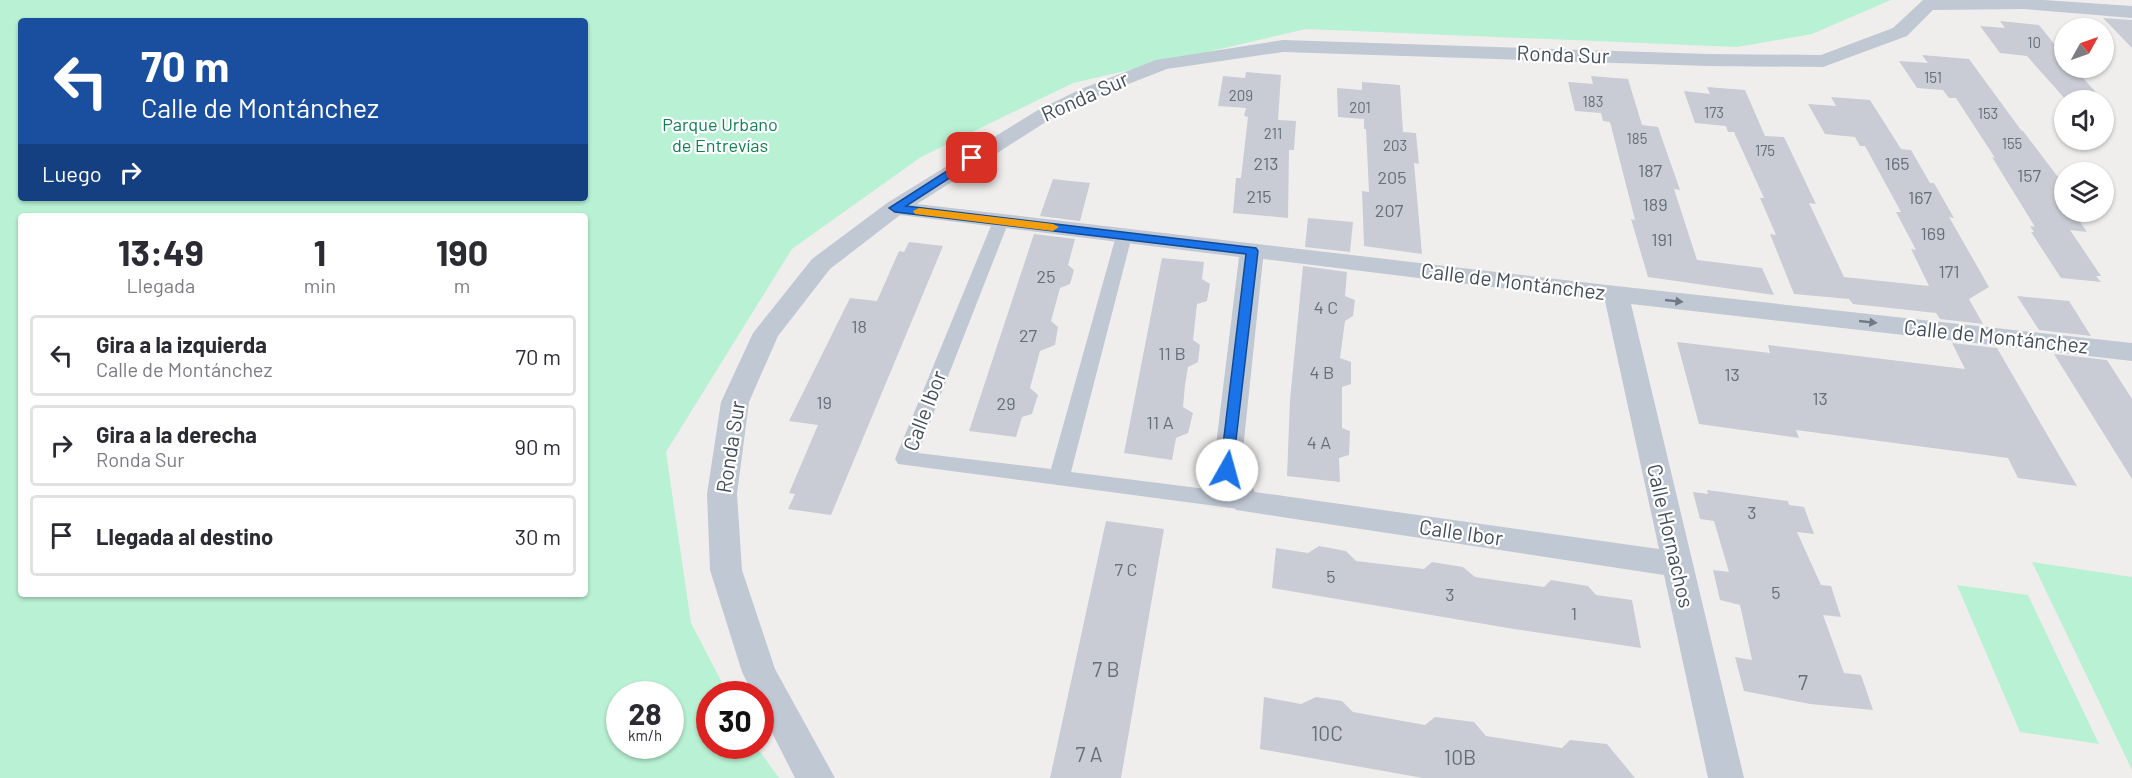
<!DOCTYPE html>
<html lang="es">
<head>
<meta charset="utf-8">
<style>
  :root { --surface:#fff; --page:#f2f2f3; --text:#2b2b33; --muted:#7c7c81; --line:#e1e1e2 }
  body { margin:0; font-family:Barlow,sans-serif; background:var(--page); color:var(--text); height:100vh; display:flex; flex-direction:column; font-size:22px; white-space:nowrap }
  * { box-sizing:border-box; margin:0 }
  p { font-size:20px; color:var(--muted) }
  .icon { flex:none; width:33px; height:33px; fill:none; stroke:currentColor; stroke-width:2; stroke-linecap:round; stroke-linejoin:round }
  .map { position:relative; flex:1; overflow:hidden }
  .panel { position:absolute; left:18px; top:213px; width:570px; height:384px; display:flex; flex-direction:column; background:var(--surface); border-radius:6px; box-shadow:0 2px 4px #0004 }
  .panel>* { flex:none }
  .top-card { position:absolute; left:18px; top:18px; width:570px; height:183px; border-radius:6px; box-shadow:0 2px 4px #0004; background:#1a4fa0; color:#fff; overflow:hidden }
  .needle { width:39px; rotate:50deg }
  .controls { position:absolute; left:2054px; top:18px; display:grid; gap:12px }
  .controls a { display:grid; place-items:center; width:60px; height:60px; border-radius:50%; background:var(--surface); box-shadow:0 2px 4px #0004; font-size:30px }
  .speed { position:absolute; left:606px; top:681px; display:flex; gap:12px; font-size:30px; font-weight:700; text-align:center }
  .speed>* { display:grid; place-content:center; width:78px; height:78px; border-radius:50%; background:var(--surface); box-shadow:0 2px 4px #0004; line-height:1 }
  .speed small { font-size:15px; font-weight:400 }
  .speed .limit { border:9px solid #d22; background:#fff; color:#111 }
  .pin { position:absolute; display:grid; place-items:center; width:51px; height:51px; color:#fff; margin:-26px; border-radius:12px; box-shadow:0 3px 9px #0006 }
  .me { position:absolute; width:66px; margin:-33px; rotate:7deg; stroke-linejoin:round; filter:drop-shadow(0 0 4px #0008) }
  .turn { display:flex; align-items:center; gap:21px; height:126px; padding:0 24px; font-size:27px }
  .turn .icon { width:78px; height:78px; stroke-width:2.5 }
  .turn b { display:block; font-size:42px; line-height:51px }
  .then { display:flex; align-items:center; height:57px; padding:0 24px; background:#0003; gap:12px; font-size:22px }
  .eta { display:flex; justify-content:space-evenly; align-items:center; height:102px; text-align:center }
  .eta b { font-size:36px; font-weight:700; line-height:42px }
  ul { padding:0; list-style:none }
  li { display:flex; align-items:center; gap:18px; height:81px; margin:0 12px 9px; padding:0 12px; border:3px solid var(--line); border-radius:6px }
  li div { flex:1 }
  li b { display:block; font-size:22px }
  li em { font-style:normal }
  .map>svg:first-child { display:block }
</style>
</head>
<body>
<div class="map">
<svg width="2132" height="778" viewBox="0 0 2132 778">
  <rect width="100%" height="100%" fill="#f0eeed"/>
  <g fill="#b9f1d4" fill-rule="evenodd">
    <path d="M0,0H1891L1812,34L1737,47L1306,29L1073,83L921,157L792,249L666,452L691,623L728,694H710V746H756L779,778H0ZM21,21H585V198H21ZM21,216H585V594H21ZM620,694H670V746H620Z"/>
    <path d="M2032,562L2132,577V770Z"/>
    <path d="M1957,585L2028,595L2099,744L2020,732Z"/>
  </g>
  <g fill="#c9ccd4">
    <path d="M2103,18L2132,20V48Z"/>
    <path d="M2000,21L2039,25L2064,56V68H2074L2103,100H2066L2027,56L2000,53L1980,26L2005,28Z"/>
    <path d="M1922,55L1969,59L2021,130L2023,131L2064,185V212H2073L2087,232L2070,230L2101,276H2096L2101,282L2061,278L2031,232H2034L2030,226L2035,227L1992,157L1995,158L1956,98H1949L1943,90L1917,88L1899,61L1928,63Z"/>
    <path d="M1246,72L1281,75L1278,120L1296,121L1294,150H1289L1288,218L1233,213L1236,178H1241L1248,117L1244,116L1246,108L1218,106L1223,76L1245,78Z"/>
    <path d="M1591,76L1628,79L1642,125L1658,127L1680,190L1674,189L1697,260L1762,268L1774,295L1648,277L1631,219L1635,220L1610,122L1603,121L1601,113L1575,111L1568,82L1593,84Z"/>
    <path d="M1362,82L1400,85L1403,132L1416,133L1419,164L1414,163L1422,254L1364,246L1362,191L1369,192L1366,129H1364V119L1338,117L1337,88L1362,90Z"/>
    <path d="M1707,87L1745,90L1765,136L1784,137L1816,204L1809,203L1844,277L1929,286L1911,249L1916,250L1896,212H1901L1865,146H1860L1855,137L1825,134L1808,104L1836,106L1831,97L1870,100L1901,149L1911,150L1930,183H1934L1954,218L1949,217L1989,287L1969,299L1983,324L1940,319L1936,313L1853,304L1849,299L1794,294L1770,234L1776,235L1760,198H1764L1734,132H1728L1726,126L1695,123L1684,91L1710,94Z"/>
    <path d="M1053,179L1090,183L1080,221L1040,216Z"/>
    <path d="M1308,218L1353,222L1350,252L1305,247Z"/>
    <path d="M1034,234L1075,239L1068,265L1074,270L1070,284L1060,288L1051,321L1058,327L1055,345L1040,351L1030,388L1038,395L1032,414L1022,417L1016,437L969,431Z"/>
    <path d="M909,242L943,246L831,515L788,509L795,494L789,493L818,425L789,421L850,298L877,301L899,251L904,252Z"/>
    <path d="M1162,258L1204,262L1202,279L1210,284L1207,301L1197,304L1193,340L1200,345L1198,362L1188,367L1185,385L1183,407L1193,413L1188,433L1176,438L1172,460L1124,453Z"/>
    <path d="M1303,266L1347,272L1345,296L1355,300L1353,316L1345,321L1340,358L1351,362V384L1342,387V428L1350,431L1349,455L1339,458L1340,482L1287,476L1290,400Z"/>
    <path d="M2017,296L2069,301L2091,336L2039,330Z"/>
    <path d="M1677,342L1770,353L1768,345L1965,369L1952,343L1997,348L2077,486L2018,478L2008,458L1796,430L1799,438L1699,424Z"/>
    <path d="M2054,354L2107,360L2132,399V479Z"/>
    <path d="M1707,490L1788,501L1789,505L1804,507L1814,534L1797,532L1821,585L1831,586L1841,617L1823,615L1844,673L1861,675L1873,710L1810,704L1744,691L1735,657L1752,660L1740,605L1720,600L1713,570L1729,572L1714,521L1700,519L1693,492L1708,494Z"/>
    <path d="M1106,521L1164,529L1121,778H1050Z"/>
    <path d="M1319,546L1346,551L1356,561L1424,569L1432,562L1463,567L1475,577L1544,587L1551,580L1588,586L1596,595L1632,600L1641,648L1514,629L1272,588L1276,548L1308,553Z"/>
    <path d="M1264,697L1301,704L1316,697L1342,701L1353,712L1425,725L1435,717L1474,722L1486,736L1562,748L1570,740L1607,744L1635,778H1423L1260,749Z"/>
  </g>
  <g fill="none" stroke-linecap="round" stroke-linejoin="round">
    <path fill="#c0c8d4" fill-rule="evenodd" d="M1001,216L1009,221L918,453L1051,469L1116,236L1118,232H1130L1132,236L1071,472L1246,494L1254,496L1257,502L1254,508L1246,510L898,464L895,459L993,221Z"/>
    <path fill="#c0c8d4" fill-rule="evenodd" d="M1923,0H2044L2132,6V18L2024,9L1933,10L1907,36L1823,67L1708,66L1283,52L1167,69L1095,97L1052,118L917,204L1616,286L2132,343V361L1631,304L1744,778H1708L1664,575L1236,510L1213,470L1239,257L900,215L830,269L778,336L749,402L737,494L742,570L775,669L835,778H795L760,709V694H753L742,672L710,570L707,494L721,402L753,333L812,259L887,203L1038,110L1081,89L1156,60L1283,40L1708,54L1821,55L1893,28ZM1263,259L1605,301L1659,549L1255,492L1241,469Z"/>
  </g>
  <defs><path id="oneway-solid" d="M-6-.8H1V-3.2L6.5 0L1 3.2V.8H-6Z" transform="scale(1.5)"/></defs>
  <g fill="#707986">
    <use href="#oneway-solid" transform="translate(1674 301) rotate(6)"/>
    <use href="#oneway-solid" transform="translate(1868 322) rotate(6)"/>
  </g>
  <path fill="#1a73e8" stroke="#114b97" stroke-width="1.5" d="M972,155L977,158L976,161L906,206L1256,248L1258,251L1232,474H1222L1220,470L1246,254L895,212L889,208Z"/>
  <path fill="#f59e0b" d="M919,208L1053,224L1059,227L1053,231L915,214L913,211Z"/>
  <g text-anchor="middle" stroke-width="4.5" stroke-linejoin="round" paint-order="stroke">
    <g font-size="15" fill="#666e7a">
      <text x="2034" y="48">10</text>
      <text x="1933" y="83">151</text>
      <text x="1241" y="101">209</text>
      <text x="1593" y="107">183</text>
      <text x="1360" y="113">201</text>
      <text x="1714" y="118">173</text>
      <text x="1988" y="119">153</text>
      <text x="1273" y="139">211</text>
      <text x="1637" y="144">185</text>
      <text x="2012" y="149">155</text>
      <text x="1395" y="151">203</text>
      <text x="1765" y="156">175</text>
    </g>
    <g font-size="18" fill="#118153" stroke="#fff">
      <text x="720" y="131">Parque Urbano<tspan x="720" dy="21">de Entrevías</tspan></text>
    </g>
    <g font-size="18" fill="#666e7a">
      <text x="1266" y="170">213</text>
      <text x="1897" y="170">165</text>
      <text x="1650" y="177">187</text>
      <text x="2029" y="182">157</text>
      <text x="1392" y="184">205</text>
      <text x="1259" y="203">215</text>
      <text x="1920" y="204">167</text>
      <text x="1655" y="211">189</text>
      <text x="1389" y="217">207</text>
      <text x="1933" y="240">169</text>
      <text x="1662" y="246">191</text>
      <text x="1949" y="278">171</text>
      <text x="1046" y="283">25</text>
      <text x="1326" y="314">4 C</text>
      <text x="859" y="333">18</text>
      <text x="1028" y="342">27</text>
      <text x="1172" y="360">11 B</text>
      <text x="1322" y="379">4 B</text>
      <text x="1732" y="381">13</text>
      <text x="1820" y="405">13</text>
      <text x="824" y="409">19</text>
      <text x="1006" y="410">29</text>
      <text x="1160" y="429">11 A</text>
      <text x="1319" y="449">4 A</text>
      <text x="1752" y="519">3</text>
      <text x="1126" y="576">7 C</text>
      <text x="1331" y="583">5</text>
      <text x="1776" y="599">5</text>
      <text x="1450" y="601">3</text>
      <text x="1574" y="620">1</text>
    </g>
    <g font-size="21" fill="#454f5c" stroke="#fff">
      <text transform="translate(1563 55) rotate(2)" y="7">Ronda Sur</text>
      <text transform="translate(1085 97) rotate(-24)" y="7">Ronda Sur</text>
      <text transform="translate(1513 282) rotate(7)" y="7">Calle de Montánchez</text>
      <text transform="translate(1996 337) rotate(6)" y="7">Calle de Montánchez</text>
      <text transform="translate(925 411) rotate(-69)" y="7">Calle Ibor</text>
      <text transform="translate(731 447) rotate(-81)" y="7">Ronda Sur</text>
      <text transform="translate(1461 533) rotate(8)" y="7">Calle Ibor</text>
      <text transform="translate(1670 536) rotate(77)" y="7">Calle Hornachos</text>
    </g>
    <g font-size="21" fill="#666e7a">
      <text x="1106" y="677">7 B</text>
      <text x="1803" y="690">7</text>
      <text x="1327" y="741">10C</text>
      <text x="1089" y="762">7 A</text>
      <text x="1460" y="765">10B</text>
    </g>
  </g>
</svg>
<div class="controls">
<a><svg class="needle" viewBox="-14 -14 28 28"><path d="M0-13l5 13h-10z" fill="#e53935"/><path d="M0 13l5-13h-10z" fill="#7c7c81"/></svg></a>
<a><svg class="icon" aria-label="sound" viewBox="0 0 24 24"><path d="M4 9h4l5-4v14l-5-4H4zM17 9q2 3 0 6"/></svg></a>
<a><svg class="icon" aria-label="layers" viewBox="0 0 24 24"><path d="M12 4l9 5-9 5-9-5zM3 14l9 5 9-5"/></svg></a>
</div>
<div class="speed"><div>28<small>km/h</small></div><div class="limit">30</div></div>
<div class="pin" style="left:972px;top:158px;background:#d93025"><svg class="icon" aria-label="arrive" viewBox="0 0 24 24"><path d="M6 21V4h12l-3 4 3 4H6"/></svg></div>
<svg class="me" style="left:1227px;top:470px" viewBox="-20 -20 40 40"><circle r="19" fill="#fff"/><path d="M0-13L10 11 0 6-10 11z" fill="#1a73e8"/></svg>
<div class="top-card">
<div class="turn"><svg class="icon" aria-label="left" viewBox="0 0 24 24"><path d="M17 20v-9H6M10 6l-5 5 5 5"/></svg><div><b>70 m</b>Calle de Montánchez</div></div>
<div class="then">Luego<svg class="icon" aria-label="right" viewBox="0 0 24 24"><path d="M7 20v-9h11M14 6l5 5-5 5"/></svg></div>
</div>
<section class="panel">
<div class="eta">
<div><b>13:49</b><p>Llegada</p></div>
<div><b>1</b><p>min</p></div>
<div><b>190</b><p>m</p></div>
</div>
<ul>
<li><svg class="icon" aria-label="left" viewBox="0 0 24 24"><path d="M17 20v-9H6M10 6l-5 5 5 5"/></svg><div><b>Gira a la izquierda</b><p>Calle de Montánchez</p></div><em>70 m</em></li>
<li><svg class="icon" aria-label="right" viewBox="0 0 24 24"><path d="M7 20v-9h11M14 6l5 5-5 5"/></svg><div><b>Gira a la derecha</b><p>Ronda Sur</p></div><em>90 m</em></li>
<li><svg class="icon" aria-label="arrive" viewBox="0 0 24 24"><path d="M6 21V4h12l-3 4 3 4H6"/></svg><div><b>Llegada al destino</b></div><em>30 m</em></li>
</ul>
</section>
</div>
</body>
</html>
